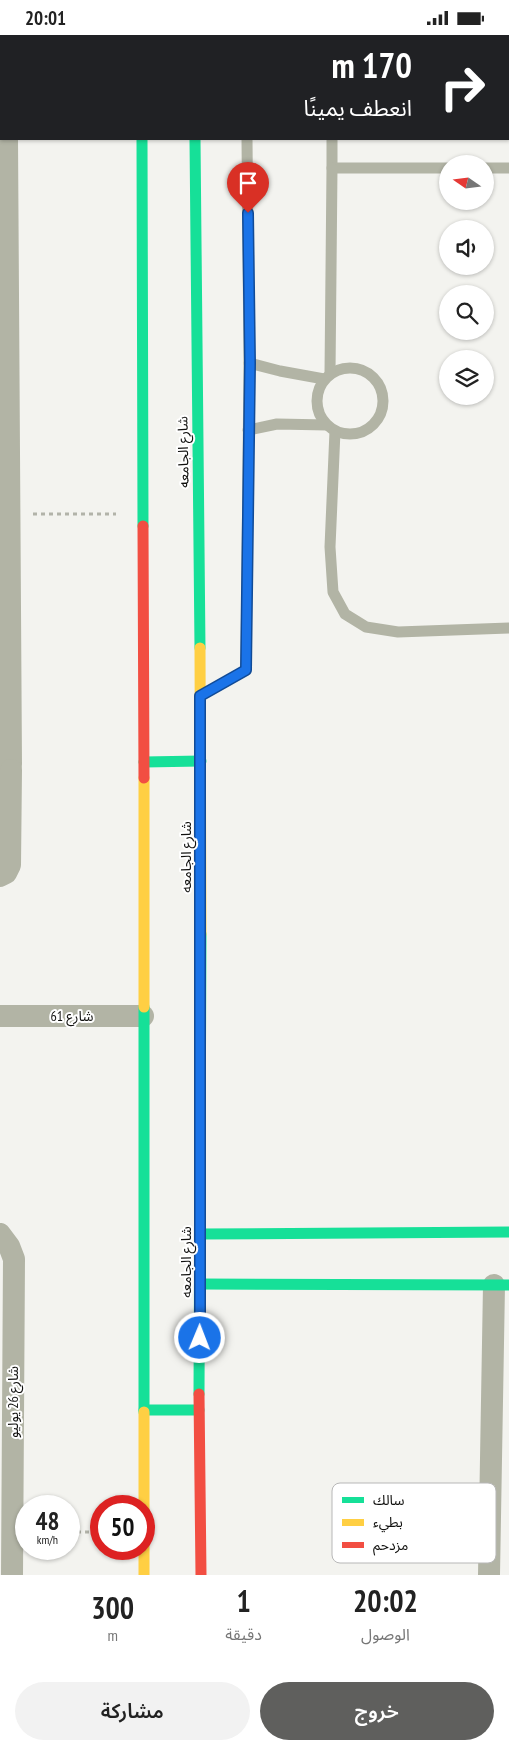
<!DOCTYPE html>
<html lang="ar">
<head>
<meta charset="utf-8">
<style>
  :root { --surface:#fff; --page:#f2f2f2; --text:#222; --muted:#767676; --accent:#5f5f5d }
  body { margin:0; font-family:"PT Sans Narrow","Noto Sans Arabic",sans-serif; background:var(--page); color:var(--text); direction:rtl; height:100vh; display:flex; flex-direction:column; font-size:19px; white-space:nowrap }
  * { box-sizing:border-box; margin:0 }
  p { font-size:16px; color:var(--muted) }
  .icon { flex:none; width:28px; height:28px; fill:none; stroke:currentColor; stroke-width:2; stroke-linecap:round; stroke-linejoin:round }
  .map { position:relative; height:1540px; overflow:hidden; direction:ltr }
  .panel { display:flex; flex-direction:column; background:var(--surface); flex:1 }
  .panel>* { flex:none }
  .hud { position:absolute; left:0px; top:0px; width:510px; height:105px; box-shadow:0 1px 4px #0004; direction:rtl; background:#202124; color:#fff; overflow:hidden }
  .needle { width:32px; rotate:284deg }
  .controls { position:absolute; left:439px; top:120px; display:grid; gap:10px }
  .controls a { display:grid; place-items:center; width:55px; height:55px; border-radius:50%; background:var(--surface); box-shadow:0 1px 4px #0004; font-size:25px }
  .speed { position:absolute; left:15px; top:1460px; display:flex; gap:10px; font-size:25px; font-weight:700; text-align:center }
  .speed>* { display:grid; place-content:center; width:65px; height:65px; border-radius:50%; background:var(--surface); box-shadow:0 1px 4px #0004; line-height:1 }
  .speed small { font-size:12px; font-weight:400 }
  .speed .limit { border:8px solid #d22; background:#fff; color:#111 }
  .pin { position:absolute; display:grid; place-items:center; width:42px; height:42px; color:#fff; margin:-51px -21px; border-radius:50% 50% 50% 0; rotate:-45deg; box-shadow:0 0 5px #0007 }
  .pin .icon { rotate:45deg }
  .me { position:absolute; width:55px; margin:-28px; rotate:1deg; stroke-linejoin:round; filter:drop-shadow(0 0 4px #0008) }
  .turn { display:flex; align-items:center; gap:18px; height:105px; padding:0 15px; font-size:22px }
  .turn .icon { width:65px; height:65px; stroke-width:2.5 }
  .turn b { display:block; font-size:35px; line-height:42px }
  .eta { display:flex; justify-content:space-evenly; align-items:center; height:85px; text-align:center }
  .eta b { font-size:30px; font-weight:600; line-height:35px }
  .action { display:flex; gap:10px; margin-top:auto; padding:10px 15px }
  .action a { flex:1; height:58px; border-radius:30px; background:var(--accent); color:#fff; font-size:20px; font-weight:600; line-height:58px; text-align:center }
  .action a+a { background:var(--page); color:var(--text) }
  .status { display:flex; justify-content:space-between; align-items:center; height:35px; padding:0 25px; background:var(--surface); direction:ltr }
  .status svg { height:14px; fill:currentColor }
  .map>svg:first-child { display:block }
</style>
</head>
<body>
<div class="status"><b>20:01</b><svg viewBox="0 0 49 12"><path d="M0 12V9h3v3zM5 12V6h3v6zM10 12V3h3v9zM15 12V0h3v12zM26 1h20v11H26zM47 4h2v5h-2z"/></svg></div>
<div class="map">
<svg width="509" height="1540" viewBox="0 0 509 1540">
  <rect width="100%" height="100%" fill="#f3f3ef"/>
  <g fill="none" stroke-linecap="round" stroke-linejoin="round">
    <g stroke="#b2b3a9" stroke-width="3" stroke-dasharray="4 4" stroke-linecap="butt">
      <path d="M33,479H116"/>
      <path d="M69,1497H101"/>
    </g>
    <g stroke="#b2b4a5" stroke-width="11">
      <path d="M246,0V1"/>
      <path d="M334,1V0"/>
      <path d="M332,104V133H448"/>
      <path d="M485,133H509"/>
      <path d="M249,328L280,336L324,344"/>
      <circle cx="350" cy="366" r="33"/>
      <path d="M330,339L332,133"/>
      <path d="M248,395L277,389L327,390"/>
      <path d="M335,396L330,512L333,557L345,579L366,592L398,597L509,593"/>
      <path d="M202,660L246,635L249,328L247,104"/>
    </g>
    <g stroke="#b2b4a5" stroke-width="22">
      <path d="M6,0V1"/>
      <path d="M0,754L8,741L11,729L7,104"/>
      <path d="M0,841L6,838L10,830L11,735"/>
      <path d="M0,981H143"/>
      <path d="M0,1199L9,1211L14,1224L12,1540"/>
      <path d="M489,1540L494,1250"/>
    </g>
    <g stroke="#16e098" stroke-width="11">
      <path d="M142,0V1"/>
      <path d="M142,104L143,491"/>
      <path d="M195,104L200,613"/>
      <path d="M144,727L201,726"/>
      <path d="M144,972V1377"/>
      <path d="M201,1199L509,1197"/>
      <path d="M201,1249L509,1250"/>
      <path d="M199,1359L201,899"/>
      <path d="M144,1375H199"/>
    </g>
    <g stroke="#ffcf43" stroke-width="11">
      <path d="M200,613L201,899"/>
      <path d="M144,743V972"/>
      <path d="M144,1377V1540"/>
    </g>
    <g stroke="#f24e42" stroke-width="11">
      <path d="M194,0V1"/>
      <path d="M143,491L144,743"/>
      <path d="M199,1359L201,1540"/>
    </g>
  </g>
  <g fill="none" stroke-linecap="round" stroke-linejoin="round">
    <g stroke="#114b97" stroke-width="12">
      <path id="route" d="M200,1303V661L246,635L250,328L248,178"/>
    </g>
    <use href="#route" stroke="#1a73e8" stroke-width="9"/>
  </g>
  <g text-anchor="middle" stroke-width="4" stroke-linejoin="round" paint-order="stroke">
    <g font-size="14" fill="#10100e" stroke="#fff">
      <text transform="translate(183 417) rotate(-91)" y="5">شارع الجامعه</text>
      <text transform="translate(186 822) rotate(-90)" y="5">شارع الجامعه</text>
      <text x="72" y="986">شارع 61</text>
      <text transform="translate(186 1227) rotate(-90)" y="5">شارع الجامعه</text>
      <text transform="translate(13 1367) rotate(-90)" y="5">شارع 26 يوليو</text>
    </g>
  </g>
  <rect x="332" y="1448" width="164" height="80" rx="8" fill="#fff" stroke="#b7b7b7" stroke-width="1"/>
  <rect x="342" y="1462" width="22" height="6" fill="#16e098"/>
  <rect x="342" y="1484" width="22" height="7" fill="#ffcf43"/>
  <rect x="342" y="1507" width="22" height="6" fill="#f24e42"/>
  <g font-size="14" fill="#10100e">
    <text x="373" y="1470">سالك</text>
    <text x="373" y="1492">بطيء</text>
    <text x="373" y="1515">مزدحم</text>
  </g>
</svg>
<div class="controls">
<a><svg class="needle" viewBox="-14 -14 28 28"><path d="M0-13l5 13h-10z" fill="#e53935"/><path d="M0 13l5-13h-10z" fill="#767676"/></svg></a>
<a><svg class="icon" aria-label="sound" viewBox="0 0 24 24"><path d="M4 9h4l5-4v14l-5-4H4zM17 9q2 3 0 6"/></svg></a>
<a><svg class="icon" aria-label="search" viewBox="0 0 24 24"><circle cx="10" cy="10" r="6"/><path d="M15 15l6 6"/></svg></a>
<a><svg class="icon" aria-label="layers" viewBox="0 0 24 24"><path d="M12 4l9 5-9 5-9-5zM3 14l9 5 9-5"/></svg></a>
</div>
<div class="speed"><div>48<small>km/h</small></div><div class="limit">50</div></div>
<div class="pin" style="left:248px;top:178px;background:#d93025"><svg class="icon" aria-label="arrive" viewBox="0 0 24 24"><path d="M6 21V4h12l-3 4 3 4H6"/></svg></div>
<svg class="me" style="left:200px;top:1303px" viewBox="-20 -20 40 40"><circle r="17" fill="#1a73e8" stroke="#fff" stroke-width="3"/><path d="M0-11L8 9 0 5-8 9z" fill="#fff"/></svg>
<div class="hud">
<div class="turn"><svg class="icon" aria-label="right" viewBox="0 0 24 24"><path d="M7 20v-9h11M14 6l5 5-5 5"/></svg><div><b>170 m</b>انعطف يمينًا</div></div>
</div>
</div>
<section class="panel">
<div class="eta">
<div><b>20:02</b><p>الوصول</p></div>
<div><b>1</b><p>دقيقة</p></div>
<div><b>300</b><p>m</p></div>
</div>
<div class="action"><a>خروج</a><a>مشاركة</a></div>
</section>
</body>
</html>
